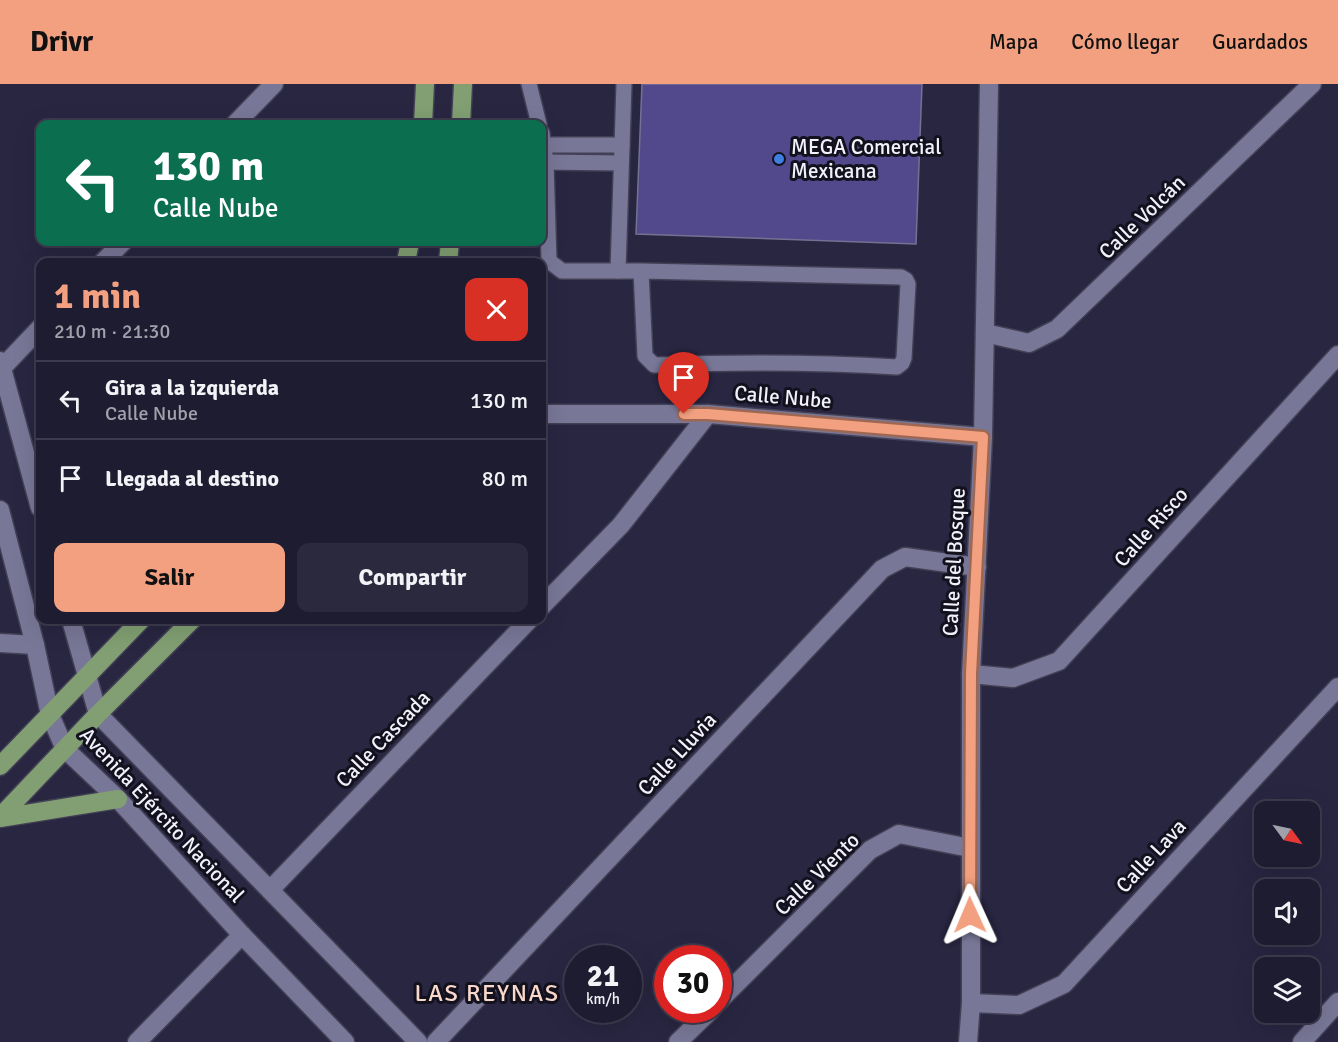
<!DOCTYPE html>
<html lang="es">
<head>
<meta charset="utf-8">
<style>
  :root { --surface:#1e1c31; --page:#2b293d; --text:#f1f3f6; --muted:#a1a1ab; --line:#3c3a4d; --accent:#f2a080 }
  body { margin:0; font-family:Signika,sans-serif; background:var(--page); color:var(--text); height:100vh; display:flex; flex-direction:column; font-size:22px; white-space:nowrap }
  * { box-sizing:border-box; margin:0 }
  p { font-size:20px; color:var(--muted) }
  .icon { flex:none; width:33px; height:33px; fill:none; stroke:currentColor; stroke-width:2; stroke-linecap:round; stroke-linejoin:round }
  .map { position:relative; flex:1; overflow:hidden }
  .drawer { position:absolute; left:36px; top:174px; width:510px; height:366px; display:flex; flex-direction:column; background:var(--surface); border-radius:12px; box-shadow:0 6px 24px #0002,0 0 0 2px var(--line) }
  .drawer>* { flex:none }
  .banner { position:absolute; left:36px; top:36px; width:510px; height:126px; border-radius:12px; box-shadow:0 6px 24px #0002,0 0 0 2px var(--line); background:#0b6e4f; color:#fff; overflow:hidden }
  .needle { width:39px; rotate:123deg }
  .fabs { position:absolute; left:1254px; top:717px; display:grid; gap:12px }
  .fabs a { display:grid; place-items:center; width:66px; height:66px; border-radius:12px; background:var(--surface); box-shadow:0 6px 24px #0002,0 0 0 2px var(--line); font-size:30px }
  .speed { position:absolute; left:564px; top:861px; display:flex; gap:12px; font-size:30px; font-weight:700; text-align:center }
  .speed>* { display:grid; place-content:center; width:78px; height:78px; border-radius:50%; background:var(--surface); box-shadow:0 6px 24px #0002,0 0 0 2px var(--line); line-height:1 }
  .speed small { font-size:15px; font-weight:400 }
  .speed .limit { border:9px solid #d22; background:#fff; color:#111 }
  .pin { position:absolute; display:grid; place-items:center; width:51px; height:51px; color:#fff; margin:-62px -26px; border-radius:50% 50% 50% 0; rotate:-45deg; box-shadow:0 0 6px #0007 }
  .pin .icon { rotate:45deg }
  .me { position:absolute; width:66px; margin:-33px; rotate:359deg; stroke-linejoin:round; filter:drop-shadow(0 0 4px #0008) }
  .turn { display:flex; align-items:center; gap:21px; height:126px; padding:0 18px; font-size:27px }
  .turn .icon { width:78px; height:78px; stroke-width:2.5 }
  .turn b { display:block; font-size:42px; line-height:51px }
  .round { display:grid; place-items:center; flex:none; width:63px; height:63px; border-radius:12px; background:var(--page) }
  .summary { display:flex; align-items:center; justify-content:space-between; height:102px; padding:0 18px }
  h1 { font-size:36px; font-weight:700; line-height:45px; color:var(--accent) }
  .primary-button { display:flex; gap:12px; margin-top:auto; padding:12px 18px }
  .primary-button a { flex:1; height:69px; border-radius:12px; background:var(--accent); color:#111; font-size:24px; font-weight:700; line-height:69px; text-align:center }
  .primary-button a+a { background:var(--page); color:var(--text) }
  ul { padding:0; list-style:none }
  li { display:flex; align-items:center; gap:18px; height:78px; padding:0 18px; border-top:2px solid var(--line) }
  li div { flex:1 }
  li b { display:block; font-size:22px }
  li em { font-style:normal }
  header { display:flex; align-items:center; gap:36px; box-sizing:border-box; height:84px; padding:0 30px; background:var(--accent); color:#111 }
  header strong { font-size:28px }
  nav { display:flex; gap:33px; margin-inline-start:auto; font-size:21px }
  .map>svg:first-child { display:block }
</style>
</head>
<body>
<header>
<strong>Drivr</strong>
<nav><a>Mapa</a><a>Cómo llegar</a><a>Guardados</a></nav>
</header>
<div class="map">
<svg width="1338" height="958" viewBox="0 0 1338 958">
  <rect width="100%" height="100%" fill="#282641"/>
  <path fill="#51498b" stroke="#747292" stroke-width="1.5" d="M642,0H922L916,160L636,150Z"/>
  <g fill="none" stroke-linecap="round" stroke-linejoin="round">
    <g stroke="#434056" stroke-width="18">
      <g id="lane">
        <path d="M529,0L539,40"/>
        <path d="M542,49L546,78L549,177L562,187H641L901,193L906,196L908,200L904,274L902,279L897,283C816,278 735,278 654,281L645,272L641,187"/>
        <path d="M542,61H622"/>
        <path d="M542,78L621,79"/>
        <path d="M618,187L624,0"/>
      </g>
    </g>
    <g stroke="#434056" stroke-width="21">
      <g id="street">
        <path d="M235,40L274,0"/>
        <path d="M103,178L123,158"/>
        <path d="M985,249L1029,259L1057,245L1312,0"/>
        <path d="M2,284L40,244"/>
        <path d="M542,330H708L983,353"/>
        <path d="M542,522L621,441L708,330"/>
        <path d="M0,559L35,561"/>
        <path d="M971,590L1013,594L1059,577L1338,271"/>
        <path d="M270,806L529,536"/>
        <path d="M718,918L870,766L899,750L970,764"/>
        <path d="M971,919L1019,921L1064,900L1338,603"/>
        <path d="M137,958L242,851"/>
        <path d="M436,958L882,485L905,473L977,483"/>
        <path d="M678,958L711,926"/>
        <path d="M968,958L971,919V590L983,353L989,0"/>
        <path d="M1302,958L1338,918"/>
      </g>
    </g>
    <g stroke="#434056" stroke-width="21">
      <g id="secondary">
        <path d="M0,277L40,424"/>
        <path d="M0,426L35,561L50,631L65,665L118,715L242,851L345,958"/>
        <path d="M71,536L98,630L418,958"/>
      </g>
    </g>
    <g stroke="#434056" stroke-width="21">
      <g id="primary">
        <path d="M423,40L425,0"/>
        <path d="M461,40L463,0"/>
        <path d="M406,178L410,158"/>
        <path d="M448,178L450,158"/>
        <path d="M0,682L141,536"/>
        <path d="M0,733L98,630L192,536"/>
        <path d="M0,734L118,715"/>
      </g>
    </g>
    <use href="#lane" stroke="#797797" stroke-width="15"/>
    <use href="#street" stroke="#797797" stroke-width="18"/>
    <use href="#secondary" stroke="#797797" stroke-width="18"/>
    <use href="#primary" stroke="#819f72" stroke-width="18"/>
  </g>
  <g fill="none" stroke-linecap="round" stroke-linejoin="round">
    <g stroke="#9d6853" stroke-width="15">
      <path id="route" d="M684,330H708L983,353L971,590L970,831"/>
    </g>
    <use href="#route" stroke="#f2a080" stroke-width="10"/>
  </g>
  <circle fill="#3f7fe0" stroke="#12111d" stroke-width="2" cx="779" cy="75" r="6"/>
  <g text-anchor="middle" stroke-width="6" stroke-linejoin="round" paint-order="stroke">
    <g font-size="21" fill="#f1f1fc" stroke="#12111d" text-anchor="start">
      <text x="791" y="70">MEGA Comercial<tspan x="791" dy="24">Mexicana</tspan></text>
    </g>
    <g font-size="21" fill="#f1f1fc" stroke="#12111d">
      <text transform="translate(1142 133) rotate(-44)" y="7">Calle Volcán</text>
      <text transform="translate(783 313) rotate(5)" y="7">Calle Nube</text>
      <text transform="translate(1151 443) rotate(-48)" y="7">Calle Risco</text>
      <text transform="translate(954 478) rotate(-87)" y="7">Calle del Bosque</text>
      <text transform="translate(383 655) rotate(-46)" y="7">Calle Cascada</text>
      <text transform="translate(677 670) rotate(-47)" y="7">Calle Lluvia</text>
      <text transform="translate(162 731) rotate(47)" y="7">Avenida Ejército Nacional</text>
      <text transform="translate(1151 772) rotate(-47)" y="7">Calle Lava</text>
      <text transform="translate(817 790) rotate(-44)" y="7">Calle Viento</text>
    </g>
    <g font-size="24" letter-spacing="1.5" fill="#f9d9cc" stroke="#12111d">
      <text x="487" y="917">LAS REYNAS</text>
    </g>
  </g>
</svg>
<div class="fabs">
<a><svg class="needle" viewBox="-14 -14 28 28"><path d="M0-13l5 13h-10z" fill="#e53935"/><path d="M0 13l5-13h-10z" fill="#a1a1ab"/></svg></a>
<a><svg class="icon" aria-label="sound" viewBox="0 0 24 24"><path d="M4 9h4l5-4v14l-5-4H4zM17 9q2 3 0 6"/></svg></a>
<a><svg class="icon" aria-label="layers" viewBox="0 0 24 24"><path d="M12 4l9 5-9 5-9-5zM3 14l9 5 9-5"/></svg></a>
</div>
<div class="speed"><div>21<small>km/h</small></div><div class="limit">30</div></div>
<div class="pin" style="left:684px;top:330px;background:#d93025"><svg class="icon" aria-label="arrive" viewBox="0 0 24 24"><path d="M6 21V4h12l-3 4 3 4H6"/></svg></div>
<svg class="me" style="left:970px;top:831px" viewBox="-20 -20 40 40"><path d="M0-17L14 15 0 8-14 15z" fill="#f2a080" stroke="#fff" stroke-width="4"/></svg>
<div class="banner">
<div class="turn"><svg class="icon" aria-label="left" viewBox="0 0 24 24"><path d="M17 20v-9H6M10 6l-5 5 5 5"/></svg><div><b>130 m</b>Calle Nube</div></div>
</div>
<section class="drawer">
<div class="summary"><div><h1>1 min</h1><p>210 m · 21:30</p></div><a class="round" style="background:#d93025;color:#fff"><svg class="icon" aria-label="close" viewBox="0 0 24 24"><path d="M6 6l12 12M18 6L6 18"/></svg></a></div>
<ul>
<li><svg class="icon" aria-label="left" viewBox="0 0 24 24"><path d="M17 20v-9H6M10 6l-5 5 5 5"/></svg><div><b>Gira a la izquierda</b><p>Calle Nube</p></div><em>130 m</em></li>
<li><svg class="icon" aria-label="arrive" viewBox="0 0 24 24"><path d="M6 21V4h12l-3 4 3 4H6"/></svg><div><b>Llegada al destino</b></div><em>80 m</em></li>
</ul>
<div class="primary-button"><a>Salir</a><a>Compartir</a></div>
</section>
</div>
</body>
</html>
